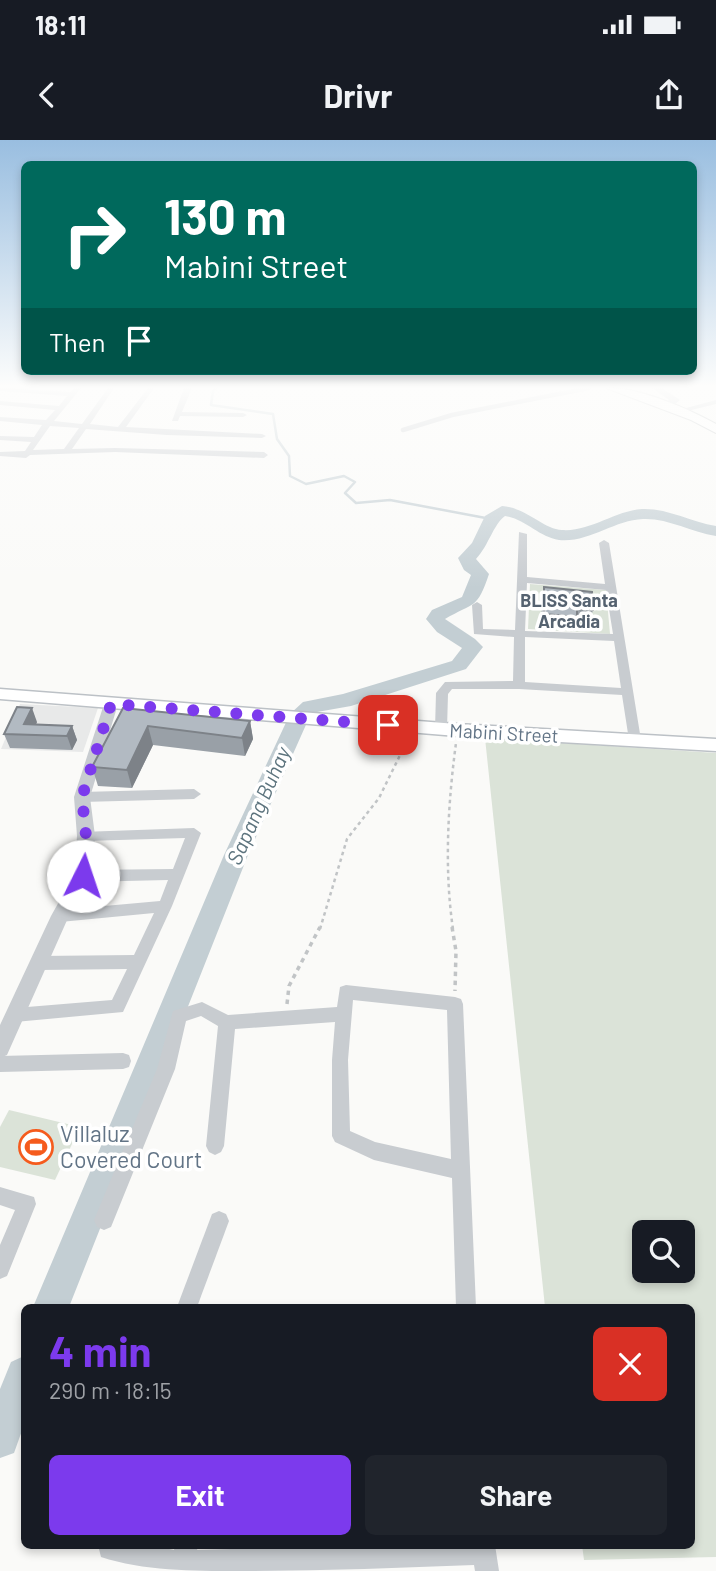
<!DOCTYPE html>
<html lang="en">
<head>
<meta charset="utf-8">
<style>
  :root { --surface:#171b24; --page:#20242c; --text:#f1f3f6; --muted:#9ea1a6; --accent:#7c3aed }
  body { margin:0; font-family:Barlow,sans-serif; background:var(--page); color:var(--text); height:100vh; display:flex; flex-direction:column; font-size:26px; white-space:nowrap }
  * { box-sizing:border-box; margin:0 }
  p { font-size:23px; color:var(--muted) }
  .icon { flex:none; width:38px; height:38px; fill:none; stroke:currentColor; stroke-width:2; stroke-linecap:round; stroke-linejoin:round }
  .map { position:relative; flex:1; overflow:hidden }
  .sheet { position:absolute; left:21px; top:1164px; width:674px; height:245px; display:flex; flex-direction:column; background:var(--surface); border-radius:10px; box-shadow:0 4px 10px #0003 }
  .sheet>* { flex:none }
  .banner { position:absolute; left:21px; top:21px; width:676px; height:214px; border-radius:10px; box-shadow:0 4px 10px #0003; background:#00695c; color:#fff; overflow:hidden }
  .tools { position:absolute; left:632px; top:1080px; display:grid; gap:14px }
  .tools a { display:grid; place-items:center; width:63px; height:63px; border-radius:10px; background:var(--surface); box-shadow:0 4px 10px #0003; font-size:35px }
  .pin { position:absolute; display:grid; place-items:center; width:60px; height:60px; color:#fff; margin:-30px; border-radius:14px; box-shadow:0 4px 10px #0006 }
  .me { position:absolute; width:77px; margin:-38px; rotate:4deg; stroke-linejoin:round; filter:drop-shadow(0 0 5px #0008) }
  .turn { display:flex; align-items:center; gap:24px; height:147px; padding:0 28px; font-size:32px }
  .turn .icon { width:91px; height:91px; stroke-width:2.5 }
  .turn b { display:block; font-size:49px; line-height:60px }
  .then { display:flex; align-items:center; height:66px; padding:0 28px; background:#0003; gap:14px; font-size:26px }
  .round { display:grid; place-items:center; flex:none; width:74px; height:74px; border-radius:10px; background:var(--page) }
  .summary { display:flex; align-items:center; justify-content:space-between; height:119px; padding:0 28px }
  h1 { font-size:42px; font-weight:700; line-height:52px; color:var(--accent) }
  .button { display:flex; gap:14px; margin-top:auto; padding:14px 28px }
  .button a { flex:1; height:80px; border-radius:10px; background:var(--accent); color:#fff; font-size:28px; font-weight:700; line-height:80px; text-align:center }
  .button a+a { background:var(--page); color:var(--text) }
  .status { display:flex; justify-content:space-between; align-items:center; height:49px; padding:0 35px; background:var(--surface); direction:ltr }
  .status svg { height:19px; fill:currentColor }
  header { display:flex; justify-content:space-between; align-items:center; height:91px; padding:0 28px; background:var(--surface); font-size:32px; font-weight:700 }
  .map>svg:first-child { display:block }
</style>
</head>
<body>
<div class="status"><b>18:11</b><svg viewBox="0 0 49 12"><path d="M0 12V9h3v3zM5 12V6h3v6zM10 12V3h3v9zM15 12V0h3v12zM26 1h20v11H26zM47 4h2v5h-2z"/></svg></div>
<header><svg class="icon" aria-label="back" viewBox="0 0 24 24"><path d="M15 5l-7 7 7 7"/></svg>Drivr<svg class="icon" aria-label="share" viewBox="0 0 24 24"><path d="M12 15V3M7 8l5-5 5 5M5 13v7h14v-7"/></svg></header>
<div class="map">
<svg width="716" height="1431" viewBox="0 0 716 1431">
  <rect width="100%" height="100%" fill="#fafaf8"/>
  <path fill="#e8e9e9" d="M20,564L98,568L83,612L1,609Z"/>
  <g fill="#dbe3d8" fill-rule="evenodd">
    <path d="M530,444L606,450L610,494L528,489Z"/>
    <path d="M485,598L716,613V1417L584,1420L582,1405H691V1167H545ZM682,1092V1130H644V1092Z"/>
    <path d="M9,970L80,987L55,1040L0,1027V987Z"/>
  </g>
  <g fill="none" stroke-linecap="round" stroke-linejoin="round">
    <path stroke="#c3ced3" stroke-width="2.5" d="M217,248L213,251L211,265L273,274L277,299L289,316L290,336L306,344L344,336L355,342L345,353L356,363L390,360L491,379"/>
    <g fill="#c3ced3" fill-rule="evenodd">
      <path d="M502,366C527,368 543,389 562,390C590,392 614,371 642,369C668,368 691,382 716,386V396C691,392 668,378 643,379C614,380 589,403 559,400C539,397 525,379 505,376C493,385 489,405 476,419L489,434C477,470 474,462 445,479L475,499L483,507L466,529L351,566L317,572L309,578L248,715L69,1167H33L224,715L290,574L303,562L343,554L452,521L462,508L437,492L426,479L432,470L462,457L471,435L464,430L458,418L472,403L485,376Z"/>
      <path d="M24,1216V1285L14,1313L0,1318V1249L11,1222Z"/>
    </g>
    <g stroke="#bcc1c6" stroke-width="3">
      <path id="secondary" d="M0,549L457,584L716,599V611L457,596L0,559Z"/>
    </g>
    <g stroke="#bcc0c3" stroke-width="2">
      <path id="trunk" d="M606,248C636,246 690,269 716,284V293L691,280Z"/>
    </g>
    <g stroke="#c1c4c6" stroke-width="2.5" stroke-dasharray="3.5 3.5" stroke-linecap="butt">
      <path d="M320,789L347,699L379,658L408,599"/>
      <path d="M453,789C444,729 448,663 456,603"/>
    </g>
    <g stroke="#c1c4c6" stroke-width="3.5" stroke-dasharray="4.5 4.5" stroke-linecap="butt">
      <path d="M452,787L456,811L455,851"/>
      <path d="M287,864L289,846L320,787"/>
    </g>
    <path stroke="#c8ccd0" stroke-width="4.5" d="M403,290L452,275L589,248"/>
    <g fill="#c8ccd0" fill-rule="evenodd">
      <path d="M0,248L71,252L74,248H81L54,281L82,284L108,248H114L90,284L118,287L148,248H154L126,287L262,294L266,296L262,298L167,295L86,289L72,309L115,308L264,312L268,315L264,318L115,312L30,315L26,318L0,316V312L25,311L31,302L0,300V296L34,297L42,285L0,281V277L46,280L55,270L0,265V261L59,266L67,256L0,251ZM50,286L79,288L64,309L33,310Z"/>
      <path d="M184,248H192L182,272L243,273L247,275L243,277L180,276L178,281H172Z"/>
      <path d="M716,260V264L679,273L675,271Z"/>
      <path d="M519,392L527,394V437L605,444L599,403L604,400L609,403L641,600L639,603L635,604L629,600L622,555L519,549H452L448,554L447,589L441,593L435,589L436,553L445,542L513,541L514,497L474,494L472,465L477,462L482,465L483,489L515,490ZM527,443L606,450L613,494L525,491ZM525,497L614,501L621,548L525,542Z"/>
      <path d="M194,649L201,654L194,659L82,662L75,657L82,652Z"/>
      <path d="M194,688L201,693L172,766L123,872L15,882L9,880L7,875L9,870L15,868L112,860L127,829L39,830L34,828L31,823L34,818L39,816L134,815L154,773L60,782L55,780L53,776L55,772L60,770L160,761L168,740L83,742L78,740L76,736L78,732L83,730L173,729L185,698L86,701L79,696L81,692Z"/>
      <path d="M346,845L455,857L461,859L463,864L476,1167H456L452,1038L374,1020L335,1002L332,996V920L335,882L235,889L224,1006L221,1012L215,1015L209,1012L206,1006L218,886L201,876L186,881L175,929L111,1087L104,1090L97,1087L94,1080L157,929L173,871L202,862L228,875L337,867L340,847ZM353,860L447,870L451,1019L375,1002L350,991L348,920Z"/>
      <path d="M123,913L129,915L131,921L129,927L123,929L0,932V916Z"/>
      <path d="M0,1047L34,1057L36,1064L7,1136L0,1139V1105L15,1070L0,1065Z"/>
      <path d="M219,1071L226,1074L229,1081L197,1167H177L212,1074Z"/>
      <path d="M98,1405H151L174,1410L175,1405H199L197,1410L357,1405H495L499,1431H475L474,1425C396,1428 317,1431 238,1431C193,1431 143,1431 101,1417Z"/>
    </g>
    <g fill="#c8ccd0" fill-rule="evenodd">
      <path d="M652,248H662L680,260L669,269H663V265L669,260Z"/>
      <path d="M111,559L118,564L90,657L95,696L92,736L68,778L7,915L0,918V885L51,776L74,735L77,696L74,657L104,564Z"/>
    </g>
    <use href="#secondary" fill="#fff" fill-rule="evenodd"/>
    <use href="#trunk" fill="#fff" fill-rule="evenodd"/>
  </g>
  <g fill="#99a0a7">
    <path d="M544,447L593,470L589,483L575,482L574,490L541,488L542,461Z"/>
    <path d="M123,568L250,581L253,599L245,616L153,605L132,648L98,646L92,627Z"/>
    <path d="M37,582L36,584L72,586L77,600L72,610L10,608L4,594Z"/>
  </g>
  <g fill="#7d8288">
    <path d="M32,568L37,582L31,595L24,584Z"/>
    <path d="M250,581L253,599L245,616L242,598Z"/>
    <path d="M72,586L77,600L72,610L67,596Z"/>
    <path d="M148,586L153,605L132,648L127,630Z"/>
  </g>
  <g fill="#b2bac2" stroke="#7d8288" stroke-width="2">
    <path d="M544,447L592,452L593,470L577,469V477L544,474Z"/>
    <path d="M17,567L32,568L24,584L72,586L67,596L4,594Z"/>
    <path d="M123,568L250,581L242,598L148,586L127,630L92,627Z"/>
  </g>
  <linearGradient id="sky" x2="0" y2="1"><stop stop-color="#99bee0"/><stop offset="0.55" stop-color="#fdfdfc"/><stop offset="1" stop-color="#fdfdfc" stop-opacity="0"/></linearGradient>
  <rect width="716" height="448" fill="url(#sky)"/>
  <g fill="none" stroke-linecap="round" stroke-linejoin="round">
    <path stroke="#7c3aed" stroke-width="12" stroke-dasharray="0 21.6" d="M83,736L86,696L82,657L111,564L388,585"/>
  </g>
  <defs>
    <g id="stadium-ring" transform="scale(1.75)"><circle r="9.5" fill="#fff" stroke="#f55b1d" stroke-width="1.5"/><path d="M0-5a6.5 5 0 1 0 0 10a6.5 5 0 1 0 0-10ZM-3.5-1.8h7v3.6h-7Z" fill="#f55b1d"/></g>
  </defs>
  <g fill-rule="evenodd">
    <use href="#stadium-ring" x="36" y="1007"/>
  </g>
  <g text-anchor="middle" stroke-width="7" stroke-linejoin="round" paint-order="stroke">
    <g font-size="18" font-weight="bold" fill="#556270" stroke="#fff">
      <text x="569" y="467">BLISS Santa<tspan x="569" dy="21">Arcadia</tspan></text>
    </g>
    <g font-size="19" fill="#627486" stroke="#fff">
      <text transform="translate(504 593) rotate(3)" y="7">Mabini Street</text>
    </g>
    <g font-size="21" font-style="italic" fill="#5d747e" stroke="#fff">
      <text transform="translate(259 666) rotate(-66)" y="7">Sapang Buhay</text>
    </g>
    <g font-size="23" fill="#627486" stroke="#fff" text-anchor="start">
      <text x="60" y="1002">Villaluz<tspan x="60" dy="26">Covered Court</tspan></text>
    </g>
  </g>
</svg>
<div class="tools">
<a><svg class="icon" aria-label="search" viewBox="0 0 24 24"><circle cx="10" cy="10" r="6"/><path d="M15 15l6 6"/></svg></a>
</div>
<div class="pin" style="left:388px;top:585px;background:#d93025"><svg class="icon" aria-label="arrive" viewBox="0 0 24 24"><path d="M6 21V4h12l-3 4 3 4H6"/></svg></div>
<svg class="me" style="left:83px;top:736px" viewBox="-20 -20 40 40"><circle r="19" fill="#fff"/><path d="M0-13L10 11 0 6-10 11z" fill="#7c3aed"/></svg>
<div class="banner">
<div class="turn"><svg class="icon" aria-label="right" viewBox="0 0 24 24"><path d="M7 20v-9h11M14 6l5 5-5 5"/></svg><div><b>130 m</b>Mabini Street</div></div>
<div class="then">Then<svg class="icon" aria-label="arrive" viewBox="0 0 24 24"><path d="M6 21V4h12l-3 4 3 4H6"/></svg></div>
</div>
<section class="sheet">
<div class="summary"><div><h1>4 min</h1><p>290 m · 18:15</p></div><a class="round" style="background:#d93025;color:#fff"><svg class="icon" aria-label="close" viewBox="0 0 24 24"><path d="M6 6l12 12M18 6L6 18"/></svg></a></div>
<div class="button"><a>Exit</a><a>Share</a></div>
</section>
</div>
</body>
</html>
